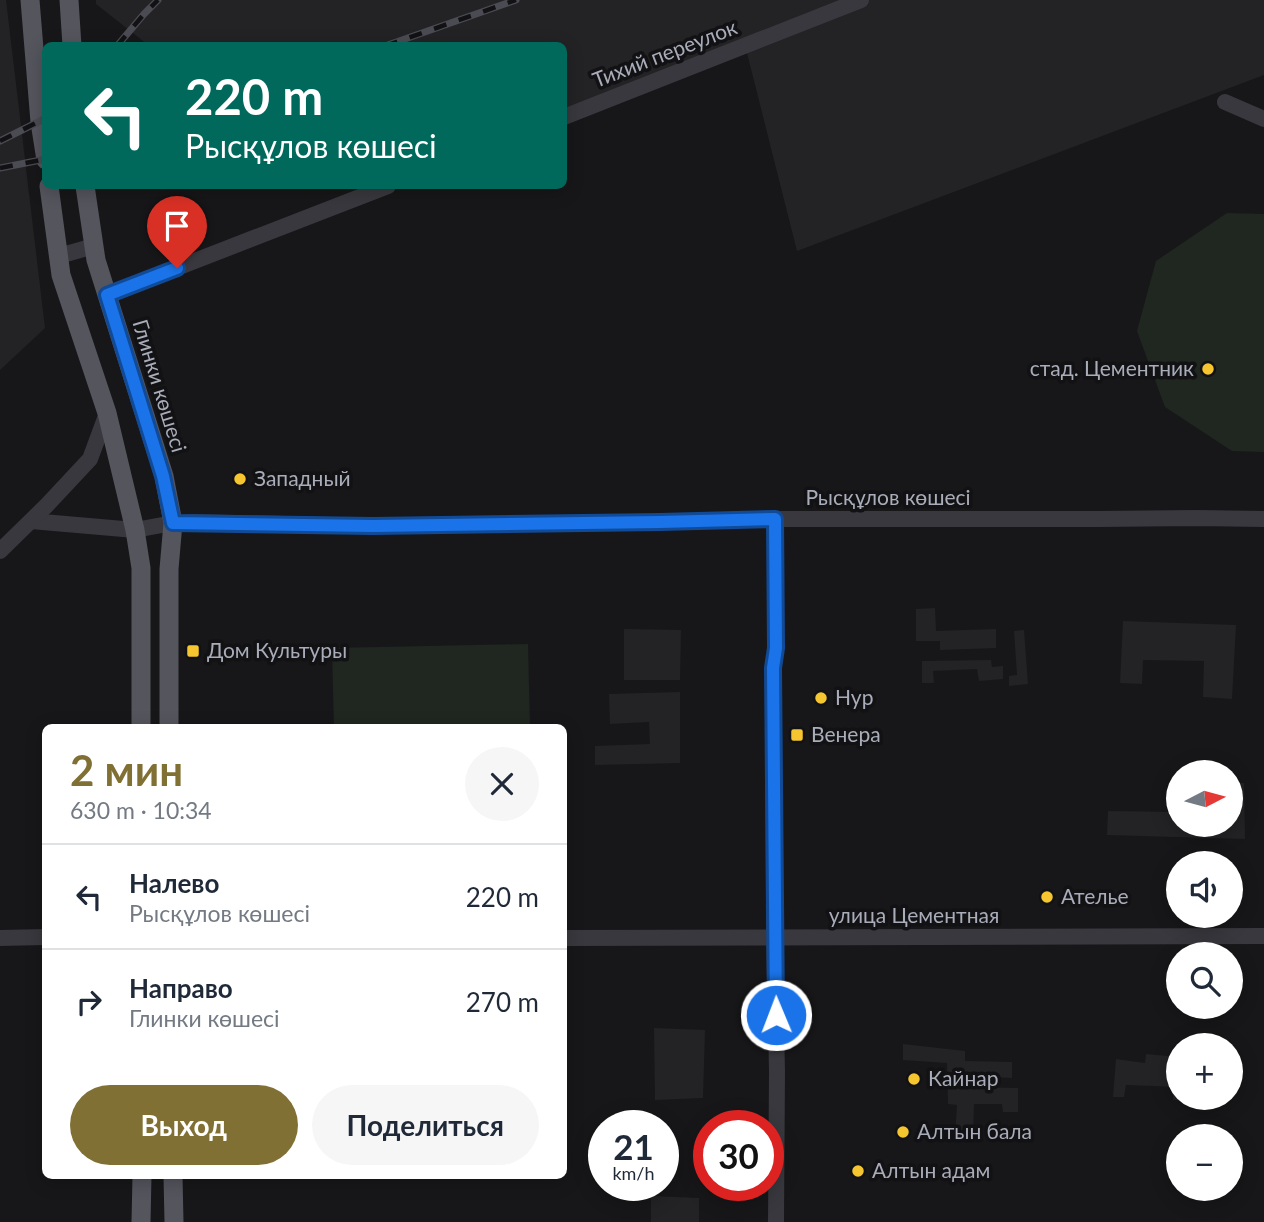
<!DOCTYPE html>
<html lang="ru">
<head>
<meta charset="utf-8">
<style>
  :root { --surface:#fff; --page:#f6f6f7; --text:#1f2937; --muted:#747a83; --line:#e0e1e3; --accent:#807034 }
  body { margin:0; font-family:Lato,sans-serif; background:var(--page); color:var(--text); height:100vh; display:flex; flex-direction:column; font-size:26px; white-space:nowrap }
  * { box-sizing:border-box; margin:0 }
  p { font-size:23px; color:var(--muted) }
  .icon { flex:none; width:38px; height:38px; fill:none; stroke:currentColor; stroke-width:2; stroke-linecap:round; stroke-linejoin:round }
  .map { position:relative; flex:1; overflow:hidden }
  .side { position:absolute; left:42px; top:724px; width:525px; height:455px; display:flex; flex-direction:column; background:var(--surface); border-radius:10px; box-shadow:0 4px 18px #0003 }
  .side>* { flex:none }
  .hud { position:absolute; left:42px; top:42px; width:525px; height:147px; border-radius:10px; box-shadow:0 4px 18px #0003; background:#00695c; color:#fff; overflow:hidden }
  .needle { width:46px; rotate:84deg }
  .controls { position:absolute; left:1166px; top:760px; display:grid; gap:14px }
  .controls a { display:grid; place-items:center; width:77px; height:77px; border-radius:50%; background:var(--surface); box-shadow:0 4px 18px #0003; font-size:35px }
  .speed { position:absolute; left:588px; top:1110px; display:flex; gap:14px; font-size:35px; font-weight:700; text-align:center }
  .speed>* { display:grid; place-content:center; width:91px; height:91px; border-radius:50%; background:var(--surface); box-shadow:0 4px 18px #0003; line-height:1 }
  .speed small { font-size:18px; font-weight:400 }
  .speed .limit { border:10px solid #d22; background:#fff; color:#111 }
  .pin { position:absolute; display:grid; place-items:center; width:60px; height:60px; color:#fff; margin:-72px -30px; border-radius:50% 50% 50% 0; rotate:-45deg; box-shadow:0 0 7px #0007 }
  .pin .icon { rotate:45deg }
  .me { position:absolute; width:77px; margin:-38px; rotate:359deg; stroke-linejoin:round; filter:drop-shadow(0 0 5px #0008) }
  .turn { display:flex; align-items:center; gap:24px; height:147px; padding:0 28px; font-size:32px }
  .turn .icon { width:91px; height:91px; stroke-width:2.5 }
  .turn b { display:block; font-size:49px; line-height:60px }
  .round { display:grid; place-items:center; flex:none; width:74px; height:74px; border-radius:37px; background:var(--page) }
  .summary { display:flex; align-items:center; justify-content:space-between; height:119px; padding:0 28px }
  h1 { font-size:42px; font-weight:700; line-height:52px; color:var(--accent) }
  .cta { display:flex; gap:14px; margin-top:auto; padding:14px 28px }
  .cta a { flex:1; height:80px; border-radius:42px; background:var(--accent); color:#fff; font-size:28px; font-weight:700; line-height:80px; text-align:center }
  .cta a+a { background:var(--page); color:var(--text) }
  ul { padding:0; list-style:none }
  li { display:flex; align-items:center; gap:21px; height:105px; padding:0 28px; border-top:2px solid var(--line) }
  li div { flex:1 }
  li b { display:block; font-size:26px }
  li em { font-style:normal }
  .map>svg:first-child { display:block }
</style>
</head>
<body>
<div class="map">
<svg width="1264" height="1222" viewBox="0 0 1264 1222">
  <rect width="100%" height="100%" fill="#171719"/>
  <g fill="#232326">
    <path d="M0,0H6L45,328L0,370Z"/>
    <path d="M96,0H1264V75L797,251L747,53L564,121V46L148,45L96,4Z"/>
    <path d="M935,608L936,631L996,629V648L940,650V641H916V609Z"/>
    <path d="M1123,621L1236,625L1232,699L1203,697L1204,661L1143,660L1142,684L1120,683Z"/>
    <path d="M624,629L681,630L680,680H624Z"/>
    <path d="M1024,630L1028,684L1009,686V676L1017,675L1014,631Z"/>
    <path d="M991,660L992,667L1003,666V679L979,681L977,669L933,671L934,683H922V661Z"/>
    <path d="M680,692V763L595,765V746L650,744L649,722L610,724L609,694Z"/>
    <path d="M1230,783H1244L1245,839L1107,835L1108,811L1178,812V824H1230Z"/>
    <path d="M654,1028L705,1030L703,1098L655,1100Z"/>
    <path d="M903,1044L965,1051V1061L1012,1062V1078L968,1076L967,1087L1018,1088V1112H1003L1002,1104H974L973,1135L955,1136L957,1105L948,1104L947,1063L903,1060Z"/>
    <path d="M1146,1054L1178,1057V1097H1189V1101L1173,1100V1087L1154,1086L1126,1085L1124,1097H1113L1116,1059L1145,1063Z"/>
    <path d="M651,1196L699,1198V1222H651Z"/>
  </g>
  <g fill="#1f2720">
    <path d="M1227,213L1264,214V452L1232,451L1165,407L1137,331L1156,261Z"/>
    <path d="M528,644L530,728H334L332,648Z"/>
  </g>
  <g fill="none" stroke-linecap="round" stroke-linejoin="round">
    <g stroke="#38383e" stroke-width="16">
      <path d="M1225,102L1264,119"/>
      <path d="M564,117L861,0"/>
      <path d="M59,256L94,246"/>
      <path d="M107,295L388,186"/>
      <path d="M775,519L776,648L773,668L774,937L777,1071L776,1222"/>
      <path d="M31,521L135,530L173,523L194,522L373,526L660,522L775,519H1097L1197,518L1264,519"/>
      <path d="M0,551L47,505L90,459L107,413"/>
      <path d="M0,938L46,937"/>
      <path d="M564,938L1264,936"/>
    </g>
    <g stroke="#54555d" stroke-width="19">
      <path d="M30,0L40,122L46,160"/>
      <path d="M69,0L72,46"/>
      <path d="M49,186L61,275L107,413L135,530L141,568V728"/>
      <path d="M85,186L96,260L164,476L173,523L169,569V728"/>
      <path d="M173,1176L174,1222"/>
      <path d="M141,1222L142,1176"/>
    </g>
    <g stroke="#4b4c53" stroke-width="7">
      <g id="rail">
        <path d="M117,46L144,14L158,0"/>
        <path d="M385,46L516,0"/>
        <path d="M0,141L46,118"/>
        <path d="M0,168L46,159"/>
      </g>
    </g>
    <use href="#rail" stroke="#121214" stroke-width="4.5" stroke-dasharray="13" stroke-linecap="butt"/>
  </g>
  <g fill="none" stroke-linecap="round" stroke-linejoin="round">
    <g stroke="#114b97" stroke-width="18">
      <path id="route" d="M177,268L107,295L163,476L173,523L373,526L660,522L775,519L776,648L773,668L776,1015"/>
    </g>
    <use href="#route" stroke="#1a73e8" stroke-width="12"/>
  </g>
  <g fill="#f6c631" stroke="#121214" stroke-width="2.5">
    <circle cx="1208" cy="369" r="7"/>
    <circle cx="240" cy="479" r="7"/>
    <rect x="186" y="644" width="14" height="14" rx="3.5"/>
    <circle cx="821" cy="698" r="7"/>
    <rect x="790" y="728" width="14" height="14" rx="3.5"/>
    <circle cx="1047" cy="897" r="7"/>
    <circle cx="914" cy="1079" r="7"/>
    <circle cx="903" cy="1132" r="7"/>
    <circle cx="858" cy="1171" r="7"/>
  </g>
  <g text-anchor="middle" stroke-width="7" stroke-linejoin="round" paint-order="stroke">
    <g font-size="21" fill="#a9acb9" stroke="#121214">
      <text transform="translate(665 54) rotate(-21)" y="7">Тихий переулок</text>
      <text transform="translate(159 386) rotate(73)" y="7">Глинки көшесі</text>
      <text x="888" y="505">Рысқұлов көшесі</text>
      <text x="914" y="923">улица Цементная</text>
    </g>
    <g font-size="21" fill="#a9acb9" stroke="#121214" text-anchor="start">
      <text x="1194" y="376" text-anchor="end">стад. Цементник</text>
      <text x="254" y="486">Западный</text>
      <text x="207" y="658">Дом Культуры</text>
      <text x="835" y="705">Нур</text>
      <text x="811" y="742">Венера</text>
      <text x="1061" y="904">Ателье</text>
      <text x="928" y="1086">Кайнар</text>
      <text x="917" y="1139">Алтын бала</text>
      <text x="872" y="1178">Алтын адам</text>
    </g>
  </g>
</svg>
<div class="controls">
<a><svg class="needle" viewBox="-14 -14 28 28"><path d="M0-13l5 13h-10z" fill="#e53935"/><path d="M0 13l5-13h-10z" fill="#747a83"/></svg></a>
<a><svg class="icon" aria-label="sound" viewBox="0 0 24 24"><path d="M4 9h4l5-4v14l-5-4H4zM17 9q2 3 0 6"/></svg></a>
<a><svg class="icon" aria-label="search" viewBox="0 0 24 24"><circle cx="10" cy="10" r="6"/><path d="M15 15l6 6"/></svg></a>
<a>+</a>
<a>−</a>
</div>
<div class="speed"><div>21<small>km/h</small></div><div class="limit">30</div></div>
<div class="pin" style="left:177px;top:268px;background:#d93025"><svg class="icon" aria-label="arrive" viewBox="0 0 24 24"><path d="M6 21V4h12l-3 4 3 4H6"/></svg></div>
<svg class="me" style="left:776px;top:1015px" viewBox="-20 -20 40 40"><circle r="17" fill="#1a73e8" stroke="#fff" stroke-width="3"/><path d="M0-11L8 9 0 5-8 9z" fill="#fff"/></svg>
<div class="hud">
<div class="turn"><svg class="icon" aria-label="left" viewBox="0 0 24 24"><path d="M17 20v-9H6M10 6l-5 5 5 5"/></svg><div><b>220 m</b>Рысқұлов көшесі</div></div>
</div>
<section class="side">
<div class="summary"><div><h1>2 мин</h1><p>630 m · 10:34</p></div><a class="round"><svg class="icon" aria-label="close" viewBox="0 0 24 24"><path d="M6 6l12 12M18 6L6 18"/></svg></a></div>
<ul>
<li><svg class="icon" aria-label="left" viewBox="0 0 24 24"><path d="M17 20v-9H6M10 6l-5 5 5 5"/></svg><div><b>Налево</b><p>Рысқұлов көшесі</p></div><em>220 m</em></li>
<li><svg class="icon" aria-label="right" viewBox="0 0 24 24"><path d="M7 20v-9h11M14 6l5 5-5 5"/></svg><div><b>Направо</b><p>Глинки көшесі</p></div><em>270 m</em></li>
</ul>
<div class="cta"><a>Выход</a><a>Поделиться</a></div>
</section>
</div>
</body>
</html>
